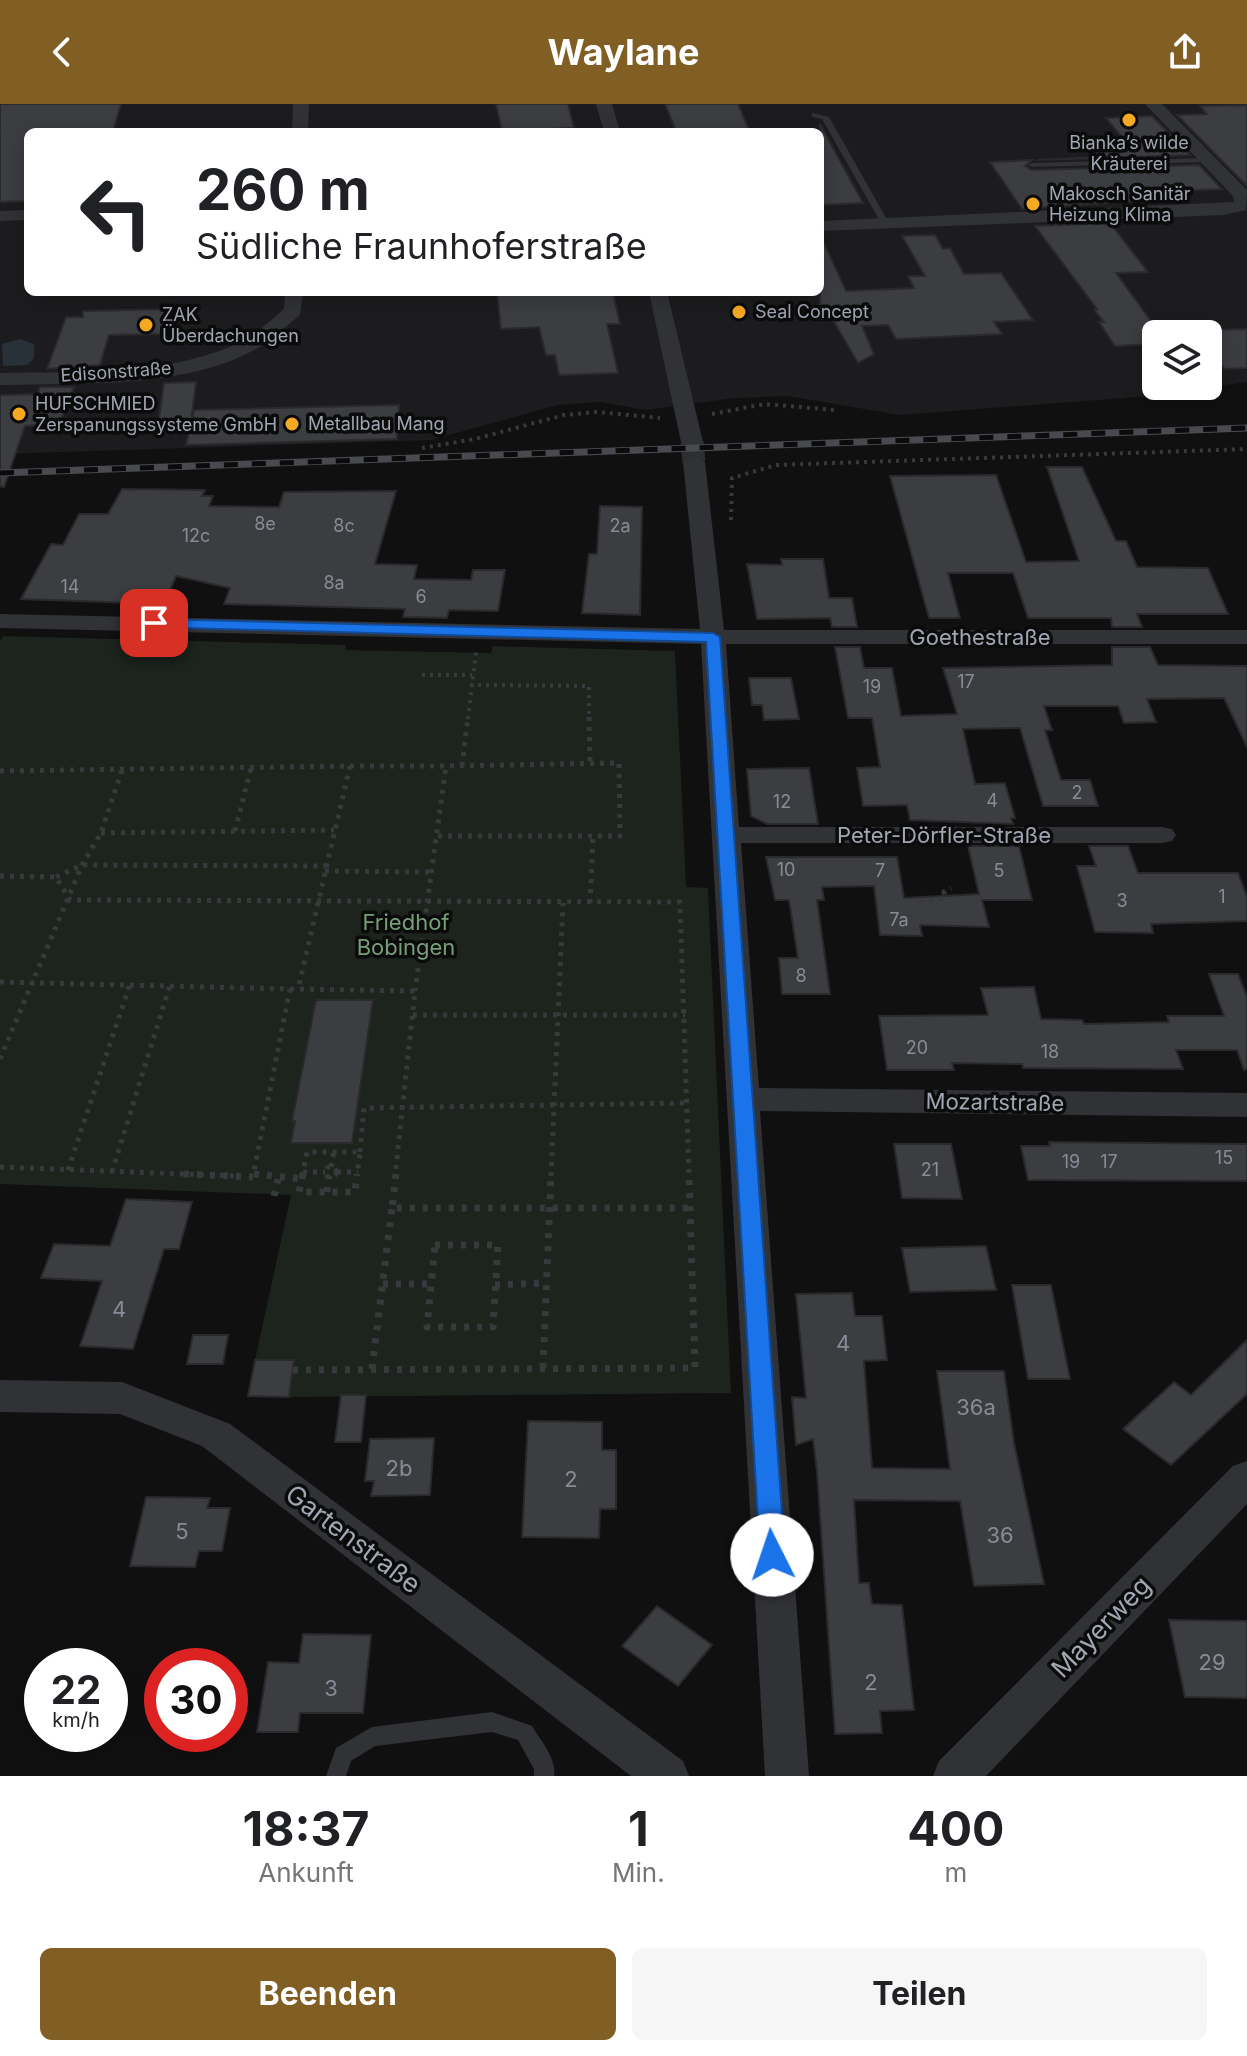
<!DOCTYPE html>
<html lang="de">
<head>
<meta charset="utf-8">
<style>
  :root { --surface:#fff; --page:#f6f6f6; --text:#202124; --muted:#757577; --accent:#805e24 }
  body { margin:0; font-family:Inter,sans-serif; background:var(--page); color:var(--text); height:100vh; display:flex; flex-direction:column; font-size:30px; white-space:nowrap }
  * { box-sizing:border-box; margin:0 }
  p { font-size:26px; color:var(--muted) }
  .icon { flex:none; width:44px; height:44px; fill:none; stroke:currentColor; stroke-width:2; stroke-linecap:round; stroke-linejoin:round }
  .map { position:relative; height:1672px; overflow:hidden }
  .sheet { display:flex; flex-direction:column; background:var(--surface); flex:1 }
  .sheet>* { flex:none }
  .hud { position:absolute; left:24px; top:24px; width:800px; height:168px; border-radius:12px; box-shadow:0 4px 20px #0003; background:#fff; color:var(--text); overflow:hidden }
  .buttons { position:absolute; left:1142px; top:216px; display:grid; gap:16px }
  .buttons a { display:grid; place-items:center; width:80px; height:80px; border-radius:12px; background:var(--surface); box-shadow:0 4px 20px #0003; font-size:40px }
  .speed { position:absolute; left:24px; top:1544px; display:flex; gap:16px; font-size:40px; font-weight:700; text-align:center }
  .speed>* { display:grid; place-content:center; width:104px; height:104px; border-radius:50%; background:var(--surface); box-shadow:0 4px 20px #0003; line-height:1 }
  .speed small { font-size:20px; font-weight:400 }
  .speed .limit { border:12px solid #d22; background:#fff; color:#111 }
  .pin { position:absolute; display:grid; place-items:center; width:68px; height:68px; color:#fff; margin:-34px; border-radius:16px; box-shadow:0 4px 12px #0006 }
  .me { position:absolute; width:88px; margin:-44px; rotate:356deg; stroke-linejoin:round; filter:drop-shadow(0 0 6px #0008) }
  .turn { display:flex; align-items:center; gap:28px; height:168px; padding:0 40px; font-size:36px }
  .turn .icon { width:104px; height:104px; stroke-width:2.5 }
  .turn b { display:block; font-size:56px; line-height:68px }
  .eta { display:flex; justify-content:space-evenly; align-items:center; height:136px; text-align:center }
  .eta b { font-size:48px; font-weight:700; line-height:56px }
  .cta { display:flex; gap:16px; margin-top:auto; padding:16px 40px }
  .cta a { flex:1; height:92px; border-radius:12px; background:var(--accent); color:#fff; font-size:32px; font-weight:700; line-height:92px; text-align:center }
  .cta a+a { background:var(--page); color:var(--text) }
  header { display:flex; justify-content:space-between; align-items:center; height:104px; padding:0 40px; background:var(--accent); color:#fff; font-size:36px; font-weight:700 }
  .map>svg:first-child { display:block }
</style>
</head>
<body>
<header><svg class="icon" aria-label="back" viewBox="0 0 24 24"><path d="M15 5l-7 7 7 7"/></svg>Waylane<svg class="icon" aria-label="share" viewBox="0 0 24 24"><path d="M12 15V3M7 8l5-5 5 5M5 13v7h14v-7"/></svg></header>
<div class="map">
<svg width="1247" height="1672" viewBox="0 0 1247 1672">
  <rect width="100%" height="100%" fill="#101011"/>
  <path fill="#1c1c1e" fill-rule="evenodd" d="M0,0H1247V278L1150,292L899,311L788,292L734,294L646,306L601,298L558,301L431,336L0,350ZM28,28H820V188H28ZM1156,230H1208V282H1156Z"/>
  <path fill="#1c241d" d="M3,532L346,541L345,546L491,549L493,542L675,547L686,783L708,784L731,1289L289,1293L294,1257L255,1256L291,1091L0,1080V537Z"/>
  <path fill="#283137" d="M20,235L34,240V254L28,261L3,262L2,240Z"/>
  <g fill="#3c3d41" stroke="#2a2a2d" stroke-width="2">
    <path d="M0,0H121L113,27L28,28V97L0,98Z"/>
    <path d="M496,0H568L574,24L502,27Z"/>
    <path d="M665,0H738L750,28L676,27Z"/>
    <path d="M1247,1V82L1177,11L1207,10L1200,2Z"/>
    <path d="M1152,12L1190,51L1037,56L1099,53L1082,34L1122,33L1106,14Z"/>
    <path d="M820,20L851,77L863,99L820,101Z"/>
    <path d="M1032,56L1025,62L1032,66L1199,61L1222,85L1176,87L1182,94L1022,105L990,58Z"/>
    <path d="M1110,119L1148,168L1116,169L1156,224V240L1115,242L1099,218H1104L1094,206L1097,205L1035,122Z"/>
    <path d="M820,130L846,187L914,184L908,172H925L902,132L935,131L943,145L950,144L964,170L1001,169L1033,216L994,218L1002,230L896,235L888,221L862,222L874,250L858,259L830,211H820Z"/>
    <path d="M497,188H613L620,220H607L618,269L559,271L555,251H546L539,223L501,225Z"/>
    <path d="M167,205L160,230L109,231L100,261L47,265L66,213H83V207Z"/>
    <path d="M1247,225V264L1224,265L1208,241V230L1198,226Z"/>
    <path d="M196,278L190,325L194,306L399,301L397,335L186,341L189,328L157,329L164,279Z"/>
    <path d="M40,283H74L60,319L25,322L4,383L0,382V291L38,290Z"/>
    <path d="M1047,363H1082L1116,437H1126L1137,463L1208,464L1228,510H1137L1142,523H1112L1111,514H1028L1013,469H948L960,514H929L890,372L996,371L1026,458L1079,457Z"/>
    <path d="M122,385L205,386L202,392H213L209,402L279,403L284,388L396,387L375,460L417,461L414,475L471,476L473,466H505L498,507L449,506L447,514L403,513L405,505L224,500L230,484L176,472L164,500L21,495L51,440L63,441L79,410H108Z"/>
    <path d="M600,402L642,403L640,511L582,509L589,450H597Z"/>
    <path d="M781,455H823L829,494H852L857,523H832L830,514L757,515L747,460L782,461Z"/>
    <path d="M835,543H860L864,564H892L901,612L957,610L943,564L1112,561V543H1150L1158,561L1247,562V643L1224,594L1147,595L1156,618L1124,619L1118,602H1044L1052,626H1045L1061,676H1090L1098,702H1043L1020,624L963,625L975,680L1005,679L1015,714H1011L1013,720L910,716L907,701L863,702L857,664L880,663L872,614H848Z"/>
    <path d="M749,574H791L799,615L764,616L762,601H752Z"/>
    <path d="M809,664L818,720H767L751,712L747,665Z"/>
    <path d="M968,742H1019L1032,796H982L989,823L920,821L922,832L880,831L874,782L822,783L824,796H817L830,890H782L779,854H798L789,796H775L766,753H897L904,794L979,790Z"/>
    <path d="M1089,742H1128L1138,769H1238L1247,793V817L1151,820L1153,829L1095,828L1077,762H1096Z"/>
    <path d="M1209,870H1238L1247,893V965L1244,966L1237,946H1176L1183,965L1023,964L1022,960L952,959L954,966H887L879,912L988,911L981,884L1034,883L1041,915L1082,916L1084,920L1169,918L1167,912H1224Z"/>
    <path d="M316,896H373L352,1039H291L295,1017H292Z"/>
    <path d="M1049,1038L1247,1040V1077L1028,1076L1021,1042H1050Z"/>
    <path d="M894,1040H951L962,1095L902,1094Z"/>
    <path d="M126,1095L192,1098L179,1145H164L133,1245L80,1242L102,1177L41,1174L54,1140L110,1142Z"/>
    <path d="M986,1142L996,1186L910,1188L902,1144Z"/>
    <path d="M1012,1181H1051L1070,1275H1028Z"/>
    <path d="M852,1189L855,1212H882L887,1256L864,1257L872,1364L950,1365L937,1267H1004L1014,1339L1044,1480L974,1482L960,1397L854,1396L859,1479H869L872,1500L902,1501L914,1606L880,1607L882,1629L835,1630L817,1367L813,1335L796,1341L792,1293L806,1294L796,1190Z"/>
    <path d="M193,1231H228L223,1260H187Z"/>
    <path d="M1247,1236V1290L1171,1361L1123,1325L1174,1278L1191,1291Z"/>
    <path d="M255,1256H294L289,1293L248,1292Z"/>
    <path d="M341,1291H366L361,1338H335Z"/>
    <path d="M528,1317L602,1318V1346H616V1405H600L599,1434L522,1433Z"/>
    <path d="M434,1334L430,1391L371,1392L374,1377H365L370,1335Z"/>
    <path d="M146,1393L210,1394L207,1404H230L222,1447H199L195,1463L130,1462Z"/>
    <path d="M657,1502L712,1541L678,1582L622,1542Z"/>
    <path d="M1169,1516L1247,1517V1594L1185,1593Z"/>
    <path d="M303,1530L371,1531L363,1609H300L298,1628H257L268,1558L299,1559Z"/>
  </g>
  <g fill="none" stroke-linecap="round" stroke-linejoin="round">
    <path stroke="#2d2e31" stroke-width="23" stroke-dasharray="23 11" stroke-linecap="butt" d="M692,338L694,358"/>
    <g stroke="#37393d" stroke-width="4" stroke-dasharray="3 5" stroke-linecap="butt">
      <path d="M712,310L765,300L834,306"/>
      <path d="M422,344L475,335L564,311L598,308L660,314"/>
      <path d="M731,416L732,374L776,361L1247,345"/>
      <path d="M422,571H472"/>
      <path d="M470,581L589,582V615"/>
      <path d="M468,615L476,548"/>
    </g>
    <g stroke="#37393d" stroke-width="5" stroke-dasharray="4 6" stroke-linecap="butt">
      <path d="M589,613L590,660"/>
      <path d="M350,662H446L415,887"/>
      <path d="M462,662L468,613"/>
      <path d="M0,667L350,662L298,885"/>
      <path d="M235,727L251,664"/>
      <path d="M101,729L334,726"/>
      <path d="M438,732H620L619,659L446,662"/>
      <path d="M325,767L432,768"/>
      <path d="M0,772L56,773L70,796L680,798L689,1072"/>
      <path d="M56,773L82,761L326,762"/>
      <path d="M590,799L593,732"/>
      <path d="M919,799L945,794L944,788L951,784"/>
      <path d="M0,878L290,885L253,1072"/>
      <path d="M290,885L415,887L395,1072"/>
      <path d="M413,911H685"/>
      <path d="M0,955L82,761L101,729L122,666"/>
      <path d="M360,1048L364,1004L687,999"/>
      <circle cx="331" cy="1068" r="5.5"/>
      <path d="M0,1063L235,1072"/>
      <path d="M331,1063L334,1047"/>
      <path d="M68,1066L130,880"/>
      <path d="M112,1068L170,881"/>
      <path d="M303,1068H325"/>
      <path d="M337,1068H358"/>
      <path d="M302,1072L307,1048H360L357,1072"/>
      <path d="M551,1072L563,799"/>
    </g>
    <g stroke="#37393d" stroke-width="7" stroke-dasharray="5 8" stroke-linecap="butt">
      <path d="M184,1070L253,1073"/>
      <path d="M254,1070L302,1075"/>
      <path d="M303,1070L299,1088H355L357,1070"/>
      <path d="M396,1070L392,1104H690"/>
      <path d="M327,1088L329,1072"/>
      <path d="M274,1092L278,1075"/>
      <path d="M435,1141H498L493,1223H427Z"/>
      <path d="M383,1180H431"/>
      <path d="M495,1181L546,1179"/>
      <path d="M543,1264L551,1070"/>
      <path d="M372,1265L392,1104"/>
      <path d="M293,1266L695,1264L689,1070"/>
    </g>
    <g fill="#313236" fill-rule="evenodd">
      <path d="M812,9L829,13L889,119L888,121L881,119L822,15L812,13Z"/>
      <path d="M1206,54L1210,56L1209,58L1032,63L1028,61L1032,59Z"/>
      <path d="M492,1608L532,1622C541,1637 557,1655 554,1672H534V1665L518,1636L492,1628L375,1642L351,1657L346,1672H326L336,1644L372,1623Z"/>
    </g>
    <g fill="#313236" fill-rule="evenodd">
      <path d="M293,0H309L308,28H292Z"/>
      <path d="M596,0H612L620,28H604Z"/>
      <path d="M1145,0H1162L1247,86L1246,106L1224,111L820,127V117L1234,98L1233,92Z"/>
      <path d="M28,106V116L0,117V107Z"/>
      <path d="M285,188H303L300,211C287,221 275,234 261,242C190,285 80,279 0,281V269C80,267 171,273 245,236C259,228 271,216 284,205Z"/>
      <path d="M649,188H667L703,338L699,342H685L681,338Z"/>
      <path d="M694,352L705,358L724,526H1247V540H726L739,723H1162L1172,725L1176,731L1172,737L1162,739H741L759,984L1247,989V1013L760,1007L809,1672H765L701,540L0,524V510L700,525L683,358Z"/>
      <path d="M0,1276L122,1278L230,1320L683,1657L689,1672H631L202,1342L120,1310L0,1308Z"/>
      <path d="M1247,1357V1400L986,1672H933L939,1657L1233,1362Z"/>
    </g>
    <g stroke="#484a4f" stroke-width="7">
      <path id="rail" d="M0,369L1247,324"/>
    </g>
    <use href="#rail" stroke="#0b0b0c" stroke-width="5" stroke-dasharray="14" stroke-linecap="butt"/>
  </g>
  <path fill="#1a73e8" stroke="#114b97" stroke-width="2" d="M154,515L713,529L720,533L785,1451L781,1459L772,1462L764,1459L760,1451L706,538L149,523L146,519Z"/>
  <g fill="#f5a923" stroke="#0b0b0c" stroke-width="3">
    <circle cx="1129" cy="16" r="8"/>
    <circle cx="1033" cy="100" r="8"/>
    <circle cx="739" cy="208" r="8"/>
    <circle cx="146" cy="221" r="8"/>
    <circle cx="19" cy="310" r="8"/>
    <circle cx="292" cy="320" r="8"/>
  </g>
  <g text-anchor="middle" stroke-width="7" stroke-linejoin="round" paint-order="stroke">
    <g font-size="18" fill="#a0a6b2" stroke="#0b0b0c" text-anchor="start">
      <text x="1129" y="45" text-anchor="middle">Bianka’s wilde<tspan x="1129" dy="21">Kräuterei</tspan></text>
      <text x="1049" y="96">Makosch Sanitär<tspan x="1049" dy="21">Heizung Klima</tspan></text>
      <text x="755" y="214">Seal Concept</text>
      <text x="162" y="217">ZAK<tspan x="162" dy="21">Überdachungen</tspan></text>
      <text x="35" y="306">HUFSCHMIED<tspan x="35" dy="21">Zerspanungssysteme GmbH</tspan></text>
      <text x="308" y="326">Metallbau Mang</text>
    </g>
    <g font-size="18" fill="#a0a6b2" stroke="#0b0b0c">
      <text transform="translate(116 268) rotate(-4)" y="6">Edisonstraße</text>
    </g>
    <g font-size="18" fill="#878c96">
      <text x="265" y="426">8e</text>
      <text x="344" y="428">8c</text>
      <text x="620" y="428">2a</text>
      <text x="196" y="438">12c</text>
      <text x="334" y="485">8a</text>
      <text x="70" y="489">14</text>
      <text x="421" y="499">6</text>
      <text x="966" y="584">17</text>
      <text x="872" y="589">19</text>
      <text x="1077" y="695">2</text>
      <text x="992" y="703">4</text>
      <text x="782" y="704">12</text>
      <text x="786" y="772">10</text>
      <text x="880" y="773">7</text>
      <text x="999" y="773">5</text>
      <text x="1222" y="799">1</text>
      <text x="1122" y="803">3</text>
      <text x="899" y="822">7a</text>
      <text x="801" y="878">8</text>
      <text x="917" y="950">20</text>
      <text x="1050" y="954">18</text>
      <text x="1224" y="1060">15</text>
      <text x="1071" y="1064">19</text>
      <text x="1109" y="1064">17</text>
      <text x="930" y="1072">21</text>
    </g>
    <g font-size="22" fill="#a0a6b2" stroke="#0b0b0c">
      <text x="980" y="541">Goethestraße</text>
      <text x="944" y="739">Peter-Dörfler-Straße</text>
      <text transform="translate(995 998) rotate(1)" y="8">Mozartstraße</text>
    </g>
    <g font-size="22" fill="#769e78" stroke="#0b0b0c">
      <text x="406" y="826">Friedhof<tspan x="406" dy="25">Bobingen</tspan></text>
    </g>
    <g font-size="22" fill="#878c96">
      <text x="119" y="1213">4</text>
      <text x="843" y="1247">4</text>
      <text x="976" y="1311">36a</text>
      <text x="399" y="1372">2b</text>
      <text x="571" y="1383">2</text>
      <text x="182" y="1435">5</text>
      <text x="1000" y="1439">36</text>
      <text x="1212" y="1566">29</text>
      <text x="871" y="1586">2</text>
      <text x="331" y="1592">3</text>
    </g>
    <g font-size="26" fill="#a0a6b2" stroke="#0b0b0c">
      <text transform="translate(353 1435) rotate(37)" y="9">Gartenstraße</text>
      <text transform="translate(1101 1523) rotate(-46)" y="9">Mayerweg</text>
    </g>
  </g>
</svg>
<div class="buttons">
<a><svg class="icon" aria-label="layers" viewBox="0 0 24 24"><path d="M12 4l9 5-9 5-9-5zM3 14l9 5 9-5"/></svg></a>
</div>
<div class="speed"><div>22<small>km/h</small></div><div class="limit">30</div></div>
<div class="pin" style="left:154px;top:519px;background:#d93025"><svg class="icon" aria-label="arrive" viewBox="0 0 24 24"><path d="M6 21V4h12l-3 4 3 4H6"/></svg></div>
<svg class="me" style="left:772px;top:1451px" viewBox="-20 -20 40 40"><circle r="19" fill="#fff"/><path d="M0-13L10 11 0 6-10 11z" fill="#1a73e8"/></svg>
<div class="hud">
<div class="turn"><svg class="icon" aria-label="left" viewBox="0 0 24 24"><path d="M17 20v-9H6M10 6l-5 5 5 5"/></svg><div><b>260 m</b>Südliche Fraunhoferstraße</div></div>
</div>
</div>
<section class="sheet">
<div class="eta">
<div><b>18:37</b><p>Ankunft</p></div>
<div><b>1</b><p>Min.</p></div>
<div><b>400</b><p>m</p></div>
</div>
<div class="cta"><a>Beenden</a><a>Teilen</a></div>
</section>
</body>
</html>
